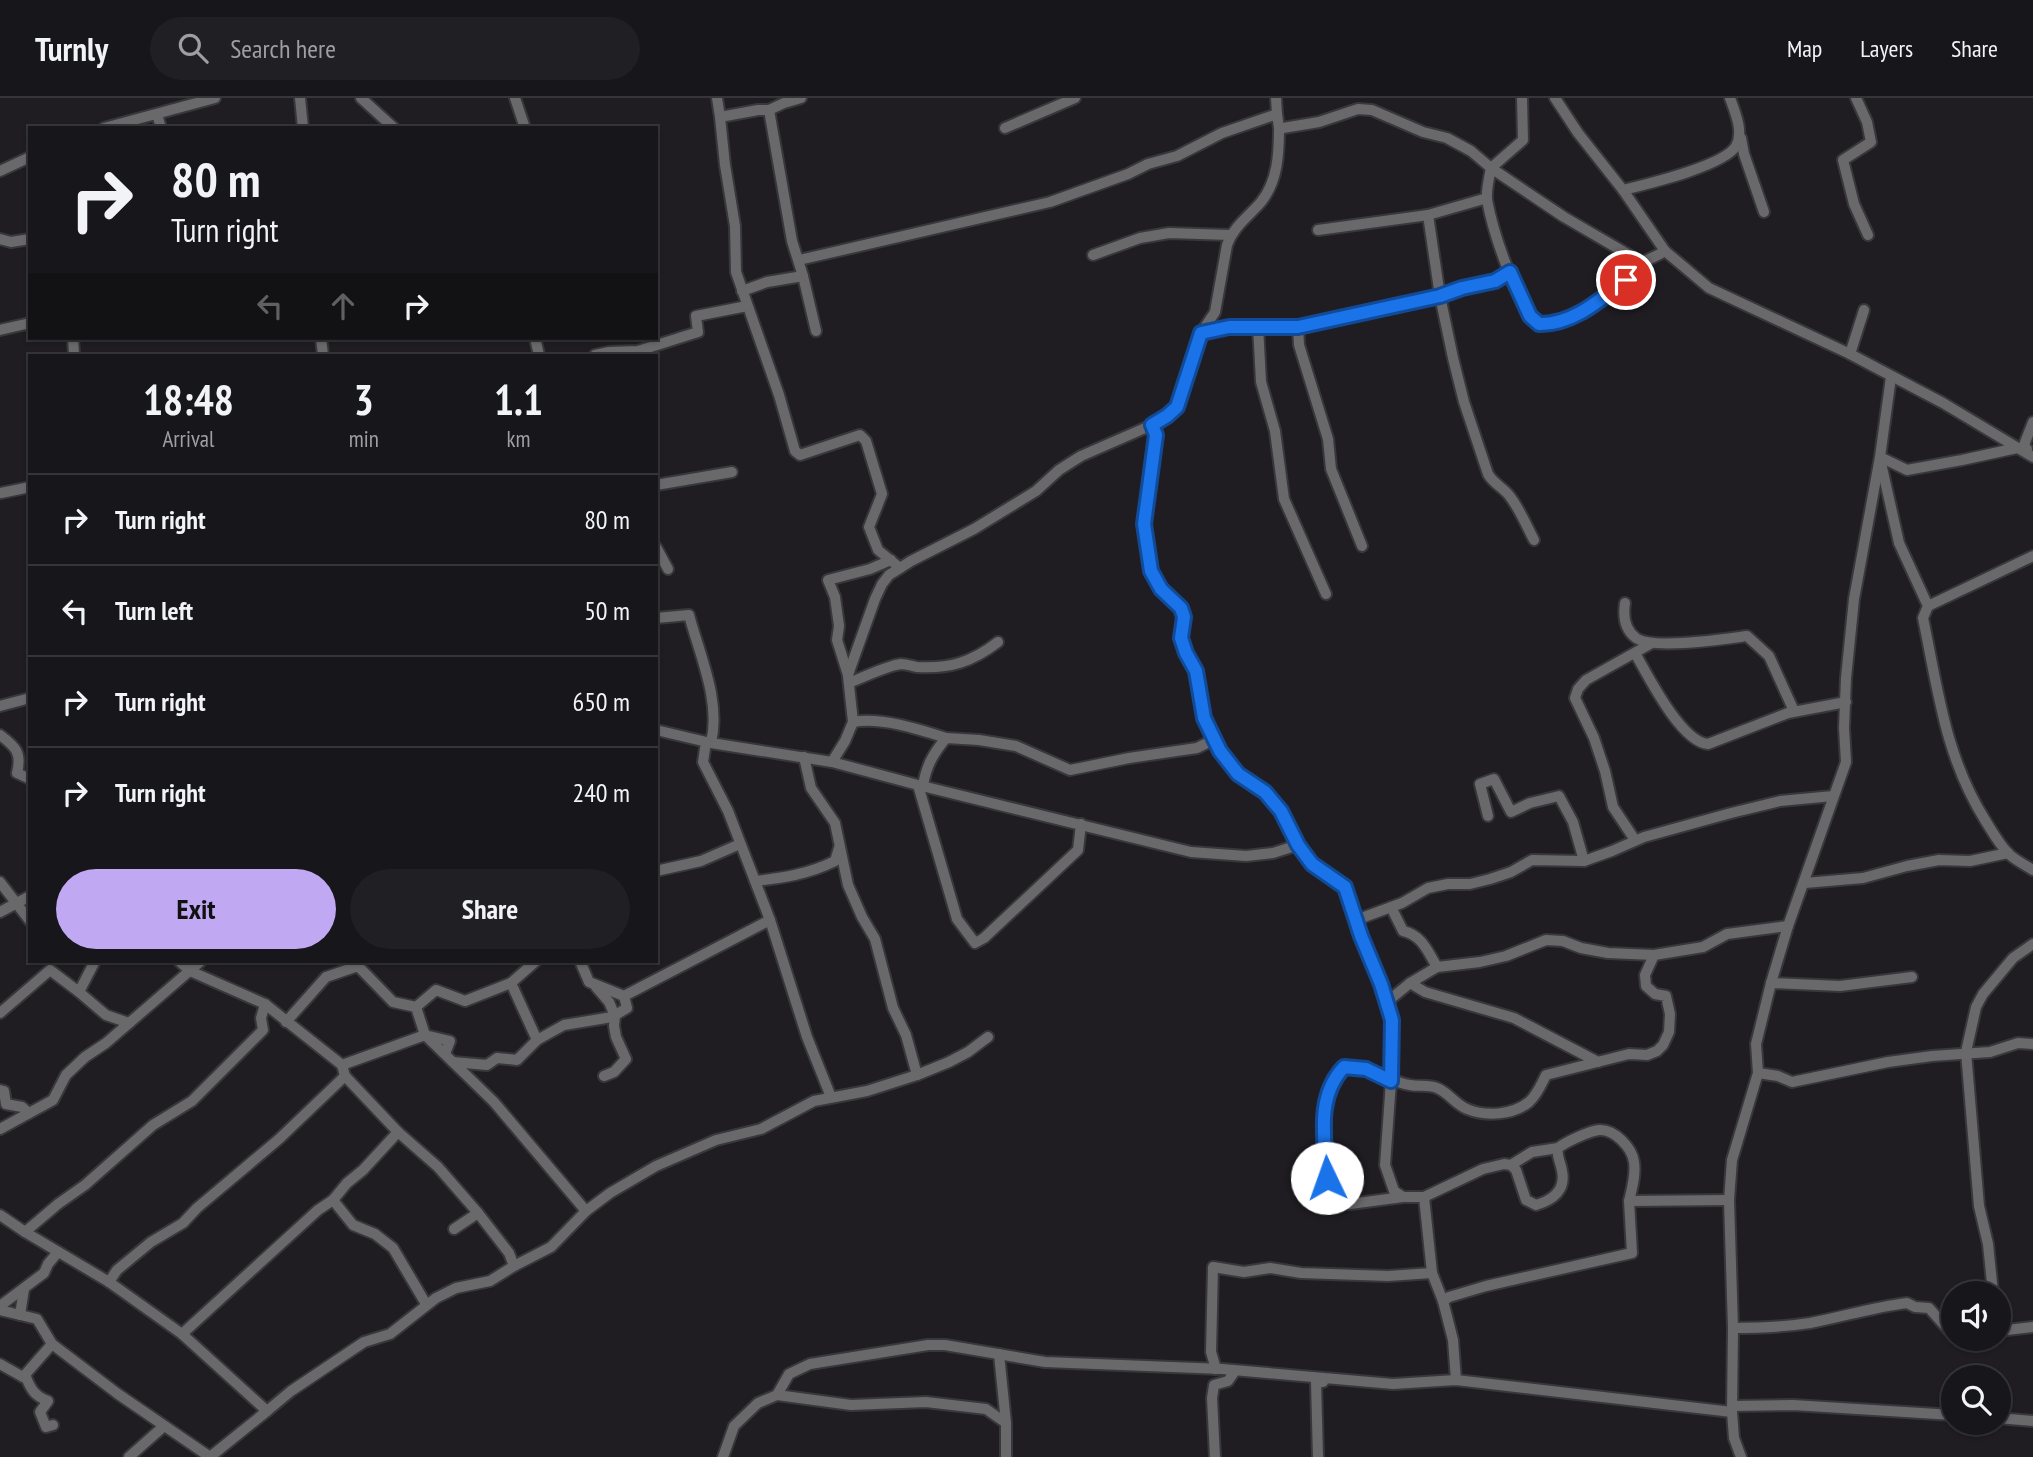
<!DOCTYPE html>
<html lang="en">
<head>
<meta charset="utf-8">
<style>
  :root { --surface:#17161a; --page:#201f23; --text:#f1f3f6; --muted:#9e9fa2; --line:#363539; --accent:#c1a8f3 }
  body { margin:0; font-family:"PT Sans Narrow",sans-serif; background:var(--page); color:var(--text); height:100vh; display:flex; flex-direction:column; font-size:26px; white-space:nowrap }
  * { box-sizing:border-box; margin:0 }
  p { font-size:23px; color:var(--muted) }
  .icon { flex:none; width:38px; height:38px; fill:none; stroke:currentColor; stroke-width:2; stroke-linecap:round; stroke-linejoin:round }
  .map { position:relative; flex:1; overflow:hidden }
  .side { position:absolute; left:28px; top:256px; width:630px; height:609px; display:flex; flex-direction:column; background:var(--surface); border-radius:0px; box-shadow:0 2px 5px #0004,0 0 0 2px var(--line) }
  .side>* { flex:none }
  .guide { position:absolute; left:28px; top:28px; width:630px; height:214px; border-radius:0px; box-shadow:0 2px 5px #0004,0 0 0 2px var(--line); background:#17161a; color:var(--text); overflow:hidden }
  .fabs { position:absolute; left:1941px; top:1183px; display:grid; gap:14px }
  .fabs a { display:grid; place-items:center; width:70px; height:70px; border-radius:50%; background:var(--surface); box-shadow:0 2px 5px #0004,0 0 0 2px var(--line); font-size:35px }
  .pin { position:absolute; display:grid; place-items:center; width:60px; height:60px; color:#fff; margin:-30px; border:4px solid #fff; border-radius:50%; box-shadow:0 2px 7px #0007 }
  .me { position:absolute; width:77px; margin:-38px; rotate:357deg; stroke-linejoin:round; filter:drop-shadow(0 0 5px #0008) }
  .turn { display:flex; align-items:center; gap:24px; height:147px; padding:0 28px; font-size:32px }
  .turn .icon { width:91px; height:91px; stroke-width:2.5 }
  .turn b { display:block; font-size:49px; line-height:60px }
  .lanes { display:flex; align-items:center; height:66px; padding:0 28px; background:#0003; justify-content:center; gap:35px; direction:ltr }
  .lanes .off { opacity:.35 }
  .eta { display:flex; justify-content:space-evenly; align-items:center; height:119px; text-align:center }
  .eta b { font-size:42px; font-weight:700; line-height:49px }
  .button { display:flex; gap:14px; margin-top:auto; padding:14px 28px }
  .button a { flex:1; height:80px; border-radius:42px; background:var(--accent); color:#111; font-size:28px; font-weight:700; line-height:80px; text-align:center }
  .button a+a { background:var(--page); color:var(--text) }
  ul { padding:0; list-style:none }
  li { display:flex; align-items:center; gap:21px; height:91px; padding:0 28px; border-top:2px solid var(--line) }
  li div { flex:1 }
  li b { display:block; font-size:26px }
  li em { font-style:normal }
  header { display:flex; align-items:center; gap:42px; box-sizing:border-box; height:98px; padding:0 35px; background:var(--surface); border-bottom:2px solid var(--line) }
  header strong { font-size:33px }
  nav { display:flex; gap:38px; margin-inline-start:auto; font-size:24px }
  .search { width:490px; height:63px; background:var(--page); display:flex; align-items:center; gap:18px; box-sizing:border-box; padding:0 24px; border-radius:38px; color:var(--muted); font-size:26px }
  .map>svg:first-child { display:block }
</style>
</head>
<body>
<header>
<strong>Turnly</strong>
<div class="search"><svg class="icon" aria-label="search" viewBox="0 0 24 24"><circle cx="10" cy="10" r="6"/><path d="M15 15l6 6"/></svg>Search here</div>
<nav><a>Map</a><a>Layers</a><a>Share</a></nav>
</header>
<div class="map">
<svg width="2033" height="1359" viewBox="0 0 2033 1359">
  <rect width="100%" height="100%" fill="#1f1d22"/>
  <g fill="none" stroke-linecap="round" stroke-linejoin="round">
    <g stroke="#38373b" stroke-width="14">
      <g id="minor">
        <path d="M300,0L303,30"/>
        <path d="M361,0L394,30"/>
        <path d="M515,0L525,30"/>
        <path d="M717,0L720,19"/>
        <path d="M801,0L784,5L769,12H758L720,19L725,67L735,128L736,174L779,297L795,353L800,357L860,337L866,343L882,396L869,429L878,452L900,470"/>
        <path d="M1276,0L1277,16"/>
        <path d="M1522,0L1523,42L1491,70C1489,80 1486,92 1487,102C1493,134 1516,205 1539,226C1571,227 1602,203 1625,182C1632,177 1638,168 1645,163C1651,160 1659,157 1665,153"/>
        <path d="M1555,0L1578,35L1623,92L1665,153L1709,190L1850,256L1943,305L2033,359"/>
        <path d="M1856,0L1867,24L1871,44L1843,62L1854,106L1868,137"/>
        <path d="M769,12L792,143L803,178L816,233"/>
        <path d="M157,16L161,30"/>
        <path d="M104,30L215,0"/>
        <path d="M1005,30L1075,0"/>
        <path d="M1279,30C1279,55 1278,83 1261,104C1249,118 1233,129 1227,147L1215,214L1201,235L1176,309L1167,318L1152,327L1156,337L1144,426L1151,473L1161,490L1181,510L1183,518L1181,540L1186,555L1196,573L1204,619L1220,653L1238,675L1265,694L1281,713L1298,747L1312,766L1345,789L1361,838L1381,885L1392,922L1391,983L1385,1067L1394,1093L1403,1099H1424L1483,1071L1504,1066L1511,1067L1516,1072L1526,1102L1536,1107C1553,1102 1566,1092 1562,1073C1561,1064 1556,1059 1558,1050C1566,1044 1589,1033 1599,1032C1615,1031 1632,1050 1634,1064C1636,1077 1632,1090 1629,1103L1729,1102"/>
        <path d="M1741,40L1744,56L1764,114"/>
        <path d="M0,73L30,59"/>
        <path d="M1623,92C1647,86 1724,68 1736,48C1744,34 1735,14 1730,0"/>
        <path d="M1428,117L1440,198L1453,260L1464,304L1488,376C1493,385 1502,389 1508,396C1519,409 1526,427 1534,442"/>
        <path d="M1318,132L1428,117L1487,100"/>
        <path d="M0,141L11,144L30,141"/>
        <path d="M1093,157L1140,140L1169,135L1230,137"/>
        <path d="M799,162L1050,104L1128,76L1148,66L1177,58L1222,35L1277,16L1279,30H1283L1319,24L1358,11L1372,12L1423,34L1447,40L1471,53L1491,70L1564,119L1643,165"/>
        <path d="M742,193L767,184L803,178"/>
        <path d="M1258,228L1261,284L1275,333L1284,401L1326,496"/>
        <path d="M1298,229L1299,247L1328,341L1331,371L1362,448"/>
        <path d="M0,232L30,225"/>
        <path d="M1201,235L1229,229H1298L1440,198L1462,190L1495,183L1510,174"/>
        <path d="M73,240L74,257"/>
        <path d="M321,240L323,257"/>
        <path d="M535,240L539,257"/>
        <path d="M1850,256L1864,212"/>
        <path d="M595,257L609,254L638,253L698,234L696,218L747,208"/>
        <path d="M2027,351L2022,352L2033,324"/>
        <path d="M1880,359L1907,372L1962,362L2017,350"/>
        <path d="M1881,365L1899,445L1928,508L1923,520C1938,592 1945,658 1985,722C1992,733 2000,748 2010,757C2017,763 2025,767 2033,772"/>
        <path d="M656,387L732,374"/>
        <path d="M1,395L30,389"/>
        <path d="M656,449L668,471"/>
        <path d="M1625,505C1623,518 1624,531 1636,540C1653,552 1724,541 1747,538L1769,558L1794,613"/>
        <path d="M1928,508L2033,458"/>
        <path d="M656,520L689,517C700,558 721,603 711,645"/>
        <path d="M1635,555C1648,578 1681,644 1708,646L1788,615L1846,604"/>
        <path d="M848,577L837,542L839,528L835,499L828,482L870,471L891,462"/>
        <path d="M849,585C861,580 889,567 901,566C906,566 912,568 917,569C950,571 972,564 998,544"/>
        <path d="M0,608L30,600"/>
        <path d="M853,624C881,619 918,631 946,640"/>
        <path d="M656,632L711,645L832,664L918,687L1191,754L1246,758L1273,755L1298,747"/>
        <path d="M0,637C16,649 22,655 17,675L30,681"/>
        <path d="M706,644L703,664L728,713L770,822L807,939L831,999"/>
        <path d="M804,659L811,690L835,725L848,787L862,819L875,841L893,910L906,937L917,977"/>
        <path d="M832,664L845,643L853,624L848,578L850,571L875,501L882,486L889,477L911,463L974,431L1036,393L1059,372L1081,358L1152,327"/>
        <path d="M918,687L957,821L975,845L984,840L1078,752L1081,726"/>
        <path d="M923,688C926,668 933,656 946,640L979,642L1016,648L1070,672L1129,660L1197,650L1213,642"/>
        <path d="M1488,718L1480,686L1494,681L1511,714L1530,705L1559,698L1573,724L1584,763"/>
        <path d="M1635,742L1613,709L1605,673L1594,640L1575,600L1578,591L1586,582L1652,545"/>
        <path d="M656,773L701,763L740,746"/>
        <path d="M755,783C783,780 809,776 835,763L839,750"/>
        <path d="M0,784L30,823"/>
        <path d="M1805,785L1863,780L1907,768L1939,762L1970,763L2008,755"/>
        <path d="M1391,809L1403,833C1422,837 1428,854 1437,869"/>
        <path d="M0,814L30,798"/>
        <path d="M1356,822L1402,805L1428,790L1448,786H1470L1490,781L1511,774L1532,762L1584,763L1612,753L1644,739L1731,715L1780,703L1833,698"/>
        <path d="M580,863L589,884L624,898L770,822"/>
        <path d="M511,885L537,942"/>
        <path d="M1410,885L1425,894L1514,920L1598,964"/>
        <path d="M1771,885L1840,888L1912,879"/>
        <path d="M596,889L609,904L615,918L614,928L616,939L626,961L614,974L604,978"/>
        <path d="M79,894L106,917L129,925"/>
        <path d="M1387,904L1410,885L1437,869L1480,864L1506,858L1546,842L1563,843L1581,850L1608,855L1654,857L1703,849L1727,836L1788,828"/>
        <path d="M416,909L425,937L450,943L445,956"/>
        <path d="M0,915L50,872L79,894L95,863"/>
        <path d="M286,924L326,879L358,868L393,904L416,909L436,892L465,903L511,885L536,863"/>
        <path d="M453,964L487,967L497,960L517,962L537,942L564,927L612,919L627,910L624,898"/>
        <path d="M342,967L425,937L494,1004L586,1113"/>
        <path d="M1758,975L1778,978L1792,984L1888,964L1932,958L1990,954L2018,945L2033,946"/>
        <path d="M345,978L398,1034L438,1069L478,1115L454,1131"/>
        <path d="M0,992L4,993L6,1006L22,1009L29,1015"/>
        <path d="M0,1031L53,1002L66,977L85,959L106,945L201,863"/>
        <path d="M1511,1067L1532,1054L1558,1050"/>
        <path d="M1403,1099L1350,1106H1329L1323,1015L1333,980L1344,969C1351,970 1359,969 1365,970C1381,974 1394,985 1410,987C1419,989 1428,986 1437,990C1448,994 1455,1006 1467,1011C1486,1019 1513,1017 1529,1004C1537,997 1541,987 1546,977L1629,956L1647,957L1657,953L1663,947L1669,934L1670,916L1666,898L1655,896L1646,888L1645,877L1654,857"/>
        <path d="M1424,1099L1432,1175L1443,1203"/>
        <path d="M333,1102L353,1127L375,1136L393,1150L426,1206"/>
        <path d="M0,1117L25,1134L109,1184L182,1236L267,1313L291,1293L364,1244L390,1236L436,1200L456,1190L490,1183L514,1168L509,1155L478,1115"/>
        <path d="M25,1134L58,1106L85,1087L153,1027L192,1003L263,932L261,920L265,906L190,873L179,863"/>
        <path d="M514,1168L551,1149L586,1113L610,1095L656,1068L716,1042L761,1031L814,1003L867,993L917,977L949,964L968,954L988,939"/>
        <path d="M109,1184L117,1172L151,1144L183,1125L197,1110L279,1041L345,978L342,967L265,906"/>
        <path d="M1993,1195L1988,1146L1979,1108L1966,954L1976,909L1983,896L2013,860L2033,846"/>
        <path d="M0,1208L44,1175L48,1166L58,1154"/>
        <path d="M0,1212L37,1221L52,1246L118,1296L210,1359"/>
        <path d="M20,1217L24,1191"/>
        <path d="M1733,1230C1758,1230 1784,1229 1810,1225C1842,1219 1874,1209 1907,1205L1915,1209L1929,1210L1953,1237"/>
        <path d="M1998,1233L2033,1229"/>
        <path d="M182,1236L318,1112L333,1102L347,1085L363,1072L398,1034"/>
        <path d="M999,1256L1006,1325V1359"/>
        <path d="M0,1266L23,1279L52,1246"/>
        <path d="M1216,1271L1211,1254L1213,1169L1244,1174L1270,1170L1301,1175L1388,1178L1432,1175"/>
        <path d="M23,1279H26C31,1292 35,1298 48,1303L40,1314L46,1329L53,1327"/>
        <path d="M1456,1282L1453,1242L1443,1203L1449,1199L1486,1188L1632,1155L1629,1103"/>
        <path d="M777,1297L851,1307L926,1304L986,1311L1006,1325"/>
        <path d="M1732,1308L1793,1307L1953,1317"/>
        <path d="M1998,1320L2033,1323"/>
        <path d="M129,1359L164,1328"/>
        <path d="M210,1359L267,1313"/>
        <path d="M723,1359L734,1328L758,1305L777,1297L789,1276L810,1266L928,1247H945L1045,1264L1222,1271L1393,1286L1456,1282L1732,1314"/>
        <path d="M1215,1359L1212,1300L1214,1287L1228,1283L1235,1273"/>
        <path d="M1318,1359L1316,1284H1323"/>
        <path d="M1741,1359L1734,1340L1732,1314L1733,1230L1729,1102L1732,1062L1758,975L1756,946L1771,885L1788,828L1846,664L1844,630L1846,580L1854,501L1880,359L1891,279"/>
      </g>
    </g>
    <use href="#minor" stroke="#69686b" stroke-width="10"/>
  </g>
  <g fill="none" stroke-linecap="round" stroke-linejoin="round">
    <g stroke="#114b97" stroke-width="18">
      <path id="route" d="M1327,1080C1325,1042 1315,1000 1344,969L1366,971L1391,983L1392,922L1381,886L1361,838L1345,789L1312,766L1298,747L1281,713L1265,694L1238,676L1220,653L1204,620L1196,573L1186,555L1181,540L1184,519L1181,510L1161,491L1151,473L1144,426L1156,337L1152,327L1167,318L1177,309L1201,235L1229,229H1298L1440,198L1462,190L1495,183L1510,174L1530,218L1539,226C1573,227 1601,201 1626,182"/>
    </g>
    <use href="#route" stroke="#1a73e8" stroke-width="12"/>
  </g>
</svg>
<div class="fabs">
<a><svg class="icon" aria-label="sound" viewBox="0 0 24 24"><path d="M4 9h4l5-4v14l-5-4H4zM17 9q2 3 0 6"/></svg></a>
<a><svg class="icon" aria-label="search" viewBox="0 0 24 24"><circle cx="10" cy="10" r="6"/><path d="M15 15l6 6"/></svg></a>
</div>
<div class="pin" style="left:1626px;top:182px;background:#d93025"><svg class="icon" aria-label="arrive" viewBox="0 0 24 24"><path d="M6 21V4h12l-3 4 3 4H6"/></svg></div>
<svg class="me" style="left:1327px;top:1080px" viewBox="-20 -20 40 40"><circle r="19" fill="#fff"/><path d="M0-13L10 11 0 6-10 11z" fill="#1a73e8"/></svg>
<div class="guide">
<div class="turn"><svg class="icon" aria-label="right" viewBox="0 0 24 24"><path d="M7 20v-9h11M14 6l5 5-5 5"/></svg><div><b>80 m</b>Turn right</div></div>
<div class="lanes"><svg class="icon off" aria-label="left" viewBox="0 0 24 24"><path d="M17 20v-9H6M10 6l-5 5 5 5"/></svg><svg class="icon off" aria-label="ahead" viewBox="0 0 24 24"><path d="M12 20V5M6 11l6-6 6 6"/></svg><svg class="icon" aria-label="right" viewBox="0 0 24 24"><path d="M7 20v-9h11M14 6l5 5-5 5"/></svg></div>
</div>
<section class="side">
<div class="eta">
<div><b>18:48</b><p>Arrival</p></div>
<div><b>3</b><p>min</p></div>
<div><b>1.1</b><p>km</p></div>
</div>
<ul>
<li><svg class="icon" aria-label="right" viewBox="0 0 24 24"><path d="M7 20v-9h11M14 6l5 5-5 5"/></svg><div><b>Turn right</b></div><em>80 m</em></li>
<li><svg class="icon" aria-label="left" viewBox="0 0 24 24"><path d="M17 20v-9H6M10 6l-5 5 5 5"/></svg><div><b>Turn left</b></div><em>50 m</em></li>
<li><svg class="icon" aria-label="right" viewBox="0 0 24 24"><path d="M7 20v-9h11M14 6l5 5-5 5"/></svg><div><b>Turn right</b></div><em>650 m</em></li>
<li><svg class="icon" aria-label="right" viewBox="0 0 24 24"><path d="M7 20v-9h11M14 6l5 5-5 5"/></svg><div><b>Turn right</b></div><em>240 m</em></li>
</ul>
<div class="button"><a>Exit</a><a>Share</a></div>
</section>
</div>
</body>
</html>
